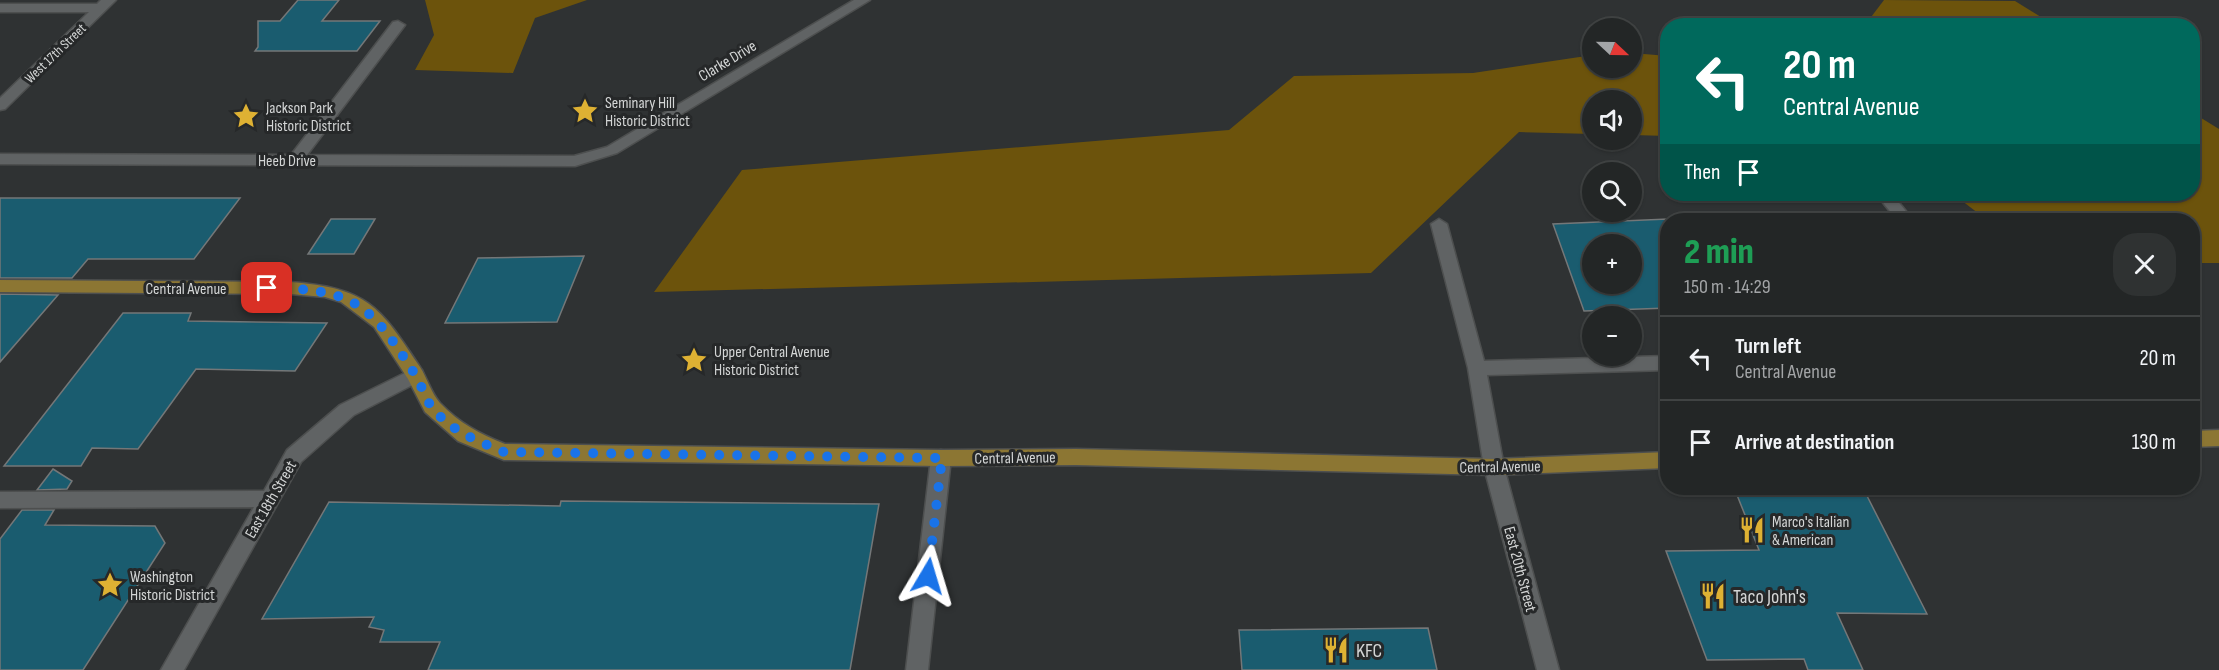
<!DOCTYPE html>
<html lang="en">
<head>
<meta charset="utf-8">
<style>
  :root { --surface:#232626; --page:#2f3232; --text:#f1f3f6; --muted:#a3a5a7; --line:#404343 }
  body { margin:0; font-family:"Sofia Sans Condensed",sans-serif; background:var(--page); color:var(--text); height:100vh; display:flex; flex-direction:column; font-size:22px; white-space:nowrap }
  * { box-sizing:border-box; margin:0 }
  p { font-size:20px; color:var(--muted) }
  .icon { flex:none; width:33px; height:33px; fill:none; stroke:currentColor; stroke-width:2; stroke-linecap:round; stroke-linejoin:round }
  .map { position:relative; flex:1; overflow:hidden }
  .drawer { position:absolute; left:1660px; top:213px; width:540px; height:282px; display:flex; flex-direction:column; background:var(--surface); border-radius:24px; box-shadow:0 2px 4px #0004,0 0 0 2px var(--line) }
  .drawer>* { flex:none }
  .banner { position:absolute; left:1660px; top:18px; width:540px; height:183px; border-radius:24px; box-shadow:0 2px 4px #0004,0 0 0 2px var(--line); background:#00695c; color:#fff; overflow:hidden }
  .needle { width:39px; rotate:112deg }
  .tools { position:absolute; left:1582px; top:18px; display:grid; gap:12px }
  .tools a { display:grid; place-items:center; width:60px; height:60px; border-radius:50%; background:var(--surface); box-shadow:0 2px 4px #0004,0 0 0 2px var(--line); font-size:30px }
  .pin { position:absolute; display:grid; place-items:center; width:51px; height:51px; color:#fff; margin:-26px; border-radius:12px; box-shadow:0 3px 9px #0006 }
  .me { position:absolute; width:66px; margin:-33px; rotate:7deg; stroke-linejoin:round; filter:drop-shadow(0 0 4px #0008) }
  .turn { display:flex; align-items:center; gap:21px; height:126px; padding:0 24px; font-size:27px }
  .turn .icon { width:78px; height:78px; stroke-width:2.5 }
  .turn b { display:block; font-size:42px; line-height:51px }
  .then { display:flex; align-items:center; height:57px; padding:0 24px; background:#0003; gap:12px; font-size:22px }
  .round { display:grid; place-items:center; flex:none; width:63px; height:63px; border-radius:24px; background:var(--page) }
  .head { display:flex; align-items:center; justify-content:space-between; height:102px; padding:0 24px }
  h1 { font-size:36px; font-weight:800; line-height:45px; color:#1e9e55 }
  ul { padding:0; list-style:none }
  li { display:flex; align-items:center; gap:18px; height:84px; padding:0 24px; border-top:2px solid var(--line) }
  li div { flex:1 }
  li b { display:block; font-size:22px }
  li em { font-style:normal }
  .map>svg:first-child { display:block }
</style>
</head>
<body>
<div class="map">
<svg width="2219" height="670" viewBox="0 0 2219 670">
  <rect width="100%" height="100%" fill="#2f3233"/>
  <g fill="#6c530c">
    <path d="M425,0H587L535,18L513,73L415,70L434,35Z"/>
    <path d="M1884,0L2015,1L2054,25H1865Z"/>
    <path d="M1632,53L1668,56V136L1632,135V100H1593V134L1519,132L1371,273L654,292L742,170L1229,130L1294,76L1473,73L1593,55V68H1632Z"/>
    <path d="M2193,113L2219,129V263H2193V220H1987L1953,194H2193Z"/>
  </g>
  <g fill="#1a5c6f" stroke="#747778" stroke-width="1.5" fill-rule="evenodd">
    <path d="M298,0H339L322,21H380L357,51H255L258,47V21H280Z"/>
    <path d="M0,198H240L194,259H88L72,278H0Z"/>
    <path d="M331,219H375L354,254H308Z"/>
    <path d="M1668,219V308L1584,311L1553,224ZM1593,244H1632V284H1593Z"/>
    <path d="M584,256L557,322L445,323L478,258Z"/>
    <path d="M0,294L58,295L0,362Z"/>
    <path d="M123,313H191L188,321L327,323L295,371L196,369L138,449L92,448L81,466H4Z"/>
    <path d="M53,469L72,481L67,489L37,490Z"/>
    <path d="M1735,490L1865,492L1927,614L1837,613L1863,670H1808L1804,659L1707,660L1666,551L1759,550Z"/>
    <path d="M561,501L879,504L850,670H428L440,642H380L384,630L369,627L374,617L262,619L329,502L560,506Z"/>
    <path d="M22,510H54L45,525L155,526L165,543L83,670H0V539Z"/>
    <path d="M1428,628L1437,670H1242L1239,630Z"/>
  </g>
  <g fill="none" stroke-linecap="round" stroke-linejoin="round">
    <g stroke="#4d4f4f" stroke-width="3">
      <g id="minor">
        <path d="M101,0H116L5,109L0,110V98L89,12H0V4H97Z"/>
        <path d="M854,0H870L617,153L575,166L0,164V154L291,155L393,22L398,21L405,25L307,155L574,156L607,147Z"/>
        <path d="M1876,194H1892L1913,220H1897Z"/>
        <path d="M1439,219L1447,224L1484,361L1668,356V370L1487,375L1504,467L1559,670H1537L1484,467L1468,368L1431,224Z"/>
        <path d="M415,368L422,370L424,375L422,380L354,415L301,462L184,670H161L254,507L0,508V492L264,491L287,450L340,405Z"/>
        <path d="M941,450L948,452L951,458L928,670H906L931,458L934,452Z"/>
      </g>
    </g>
    <g stroke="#4d4f4f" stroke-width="3">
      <g id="major">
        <path d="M0,280L290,282C367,288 379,305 420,367C427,378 431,393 440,403C459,423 480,434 505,444L941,450L1076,449L1494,459L1668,452V468L1494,475L1076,465L941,466L504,460L458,441L425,412L408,379L374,327L341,302L325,297L290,294L0,292Z"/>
        <path d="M2219,430V446L2193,447V431Z"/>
      </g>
    </g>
    <use href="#minor" fill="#606364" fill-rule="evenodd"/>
    <use href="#major" fill="#8c7633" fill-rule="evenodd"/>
  </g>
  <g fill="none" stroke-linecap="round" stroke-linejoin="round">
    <path stroke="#1a73e8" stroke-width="10" stroke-dasharray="0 18" d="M267,288C353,289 369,302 414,373C421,383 424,396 431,406C449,430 477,441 504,452L942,458L928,576"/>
  </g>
  <defs>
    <g id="sight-bare" transform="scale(2.07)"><path d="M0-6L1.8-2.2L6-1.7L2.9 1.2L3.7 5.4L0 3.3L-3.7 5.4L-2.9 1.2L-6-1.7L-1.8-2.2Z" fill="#deb133" stroke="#262829" stroke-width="2.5" paint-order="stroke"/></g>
    <g id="restaurant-bare" transform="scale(2.07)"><path d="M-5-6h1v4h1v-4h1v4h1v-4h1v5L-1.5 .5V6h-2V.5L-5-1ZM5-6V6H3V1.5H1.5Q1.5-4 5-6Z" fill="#deb133" stroke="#262829" stroke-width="2.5" paint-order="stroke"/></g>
  </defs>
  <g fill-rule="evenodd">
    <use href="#sight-bare" x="585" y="111"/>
    <use href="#sight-bare" x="246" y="116"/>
    <use href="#sight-bare" x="694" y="360"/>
    <use href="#restaurant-bare" x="1752" y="530"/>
    <use href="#sight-bare" x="110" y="585"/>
    <use href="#restaurant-bare" x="1713" y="596"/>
    <use href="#restaurant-bare" x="1336" y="650"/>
  </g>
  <g text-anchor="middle" stroke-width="6" stroke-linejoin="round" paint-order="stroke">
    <g font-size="14" fill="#d4d6d6" stroke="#262829">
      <text transform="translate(55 53) rotate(-44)" y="5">West 17th Street</text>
    </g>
    <g font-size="16" fill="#d4d6d6" stroke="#262829">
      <text transform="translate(727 60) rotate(-31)" y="6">Clarke Drive</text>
      <text x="287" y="166">Heeb Drive</text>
      <text x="186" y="294">Central Avenue</text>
      <text transform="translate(1015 457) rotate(-1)" y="6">Central Avenue</text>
      <text transform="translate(1500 466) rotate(-1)" y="6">Central Avenue</text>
      <text transform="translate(270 499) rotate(-60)" y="6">East 18th Street</text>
      <text transform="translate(1521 569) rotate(75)" y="6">East 20th Street</text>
    </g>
    <g font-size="16" fill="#d4d6d6" stroke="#262829" text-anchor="start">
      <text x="605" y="108">Seminary Hill<tspan x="605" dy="18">Historic District</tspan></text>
      <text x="266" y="113">Jackson Park<tspan x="266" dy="18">Historic District</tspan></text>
      <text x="714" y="357">Upper Central Avenue<tspan x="714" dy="18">Historic District</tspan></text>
      <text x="1772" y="527">Marco's Italian<tspan x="1772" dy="18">&amp; American</tspan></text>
      <text x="130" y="582">Washington<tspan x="130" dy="18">Historic District</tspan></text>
    </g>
    <g font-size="20" fill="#d4d6d6" stroke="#262829" text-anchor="start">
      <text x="1733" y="603">Taco John's</text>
      <text x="1356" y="657">KFC</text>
    </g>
  </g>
</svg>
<div class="tools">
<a><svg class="needle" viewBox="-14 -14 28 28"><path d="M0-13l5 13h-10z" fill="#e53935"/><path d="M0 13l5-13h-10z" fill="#a3a5a7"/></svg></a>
<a><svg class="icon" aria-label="sound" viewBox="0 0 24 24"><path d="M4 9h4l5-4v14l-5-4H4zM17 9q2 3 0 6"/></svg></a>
<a><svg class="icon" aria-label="search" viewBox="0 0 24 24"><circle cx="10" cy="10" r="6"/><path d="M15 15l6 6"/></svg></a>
<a>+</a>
<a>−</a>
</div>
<div class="pin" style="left:267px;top:288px;background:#d93025"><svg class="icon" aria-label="arrive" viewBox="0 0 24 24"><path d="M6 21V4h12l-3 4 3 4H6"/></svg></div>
<svg class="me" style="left:928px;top:576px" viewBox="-20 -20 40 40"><path d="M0-17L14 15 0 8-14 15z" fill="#1a73e8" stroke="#fff" stroke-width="4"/></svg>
<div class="banner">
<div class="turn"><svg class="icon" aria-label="left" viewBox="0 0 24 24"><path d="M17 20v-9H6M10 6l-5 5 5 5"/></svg><div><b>20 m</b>Central Avenue</div></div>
<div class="then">Then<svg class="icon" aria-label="arrive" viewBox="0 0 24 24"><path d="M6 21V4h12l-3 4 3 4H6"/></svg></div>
</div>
<section class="drawer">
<div class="head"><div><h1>2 min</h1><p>150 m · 14:29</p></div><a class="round"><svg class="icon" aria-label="close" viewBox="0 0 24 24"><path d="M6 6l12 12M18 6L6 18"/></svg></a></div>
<ul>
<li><svg class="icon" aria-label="left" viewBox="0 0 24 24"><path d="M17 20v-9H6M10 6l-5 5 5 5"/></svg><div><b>Turn left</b><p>Central Avenue</p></div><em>20 m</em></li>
<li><svg class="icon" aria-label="arrive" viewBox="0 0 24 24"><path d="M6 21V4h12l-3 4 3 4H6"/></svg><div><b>Arrive at destination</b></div><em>130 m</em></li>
</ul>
</section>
</div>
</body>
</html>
